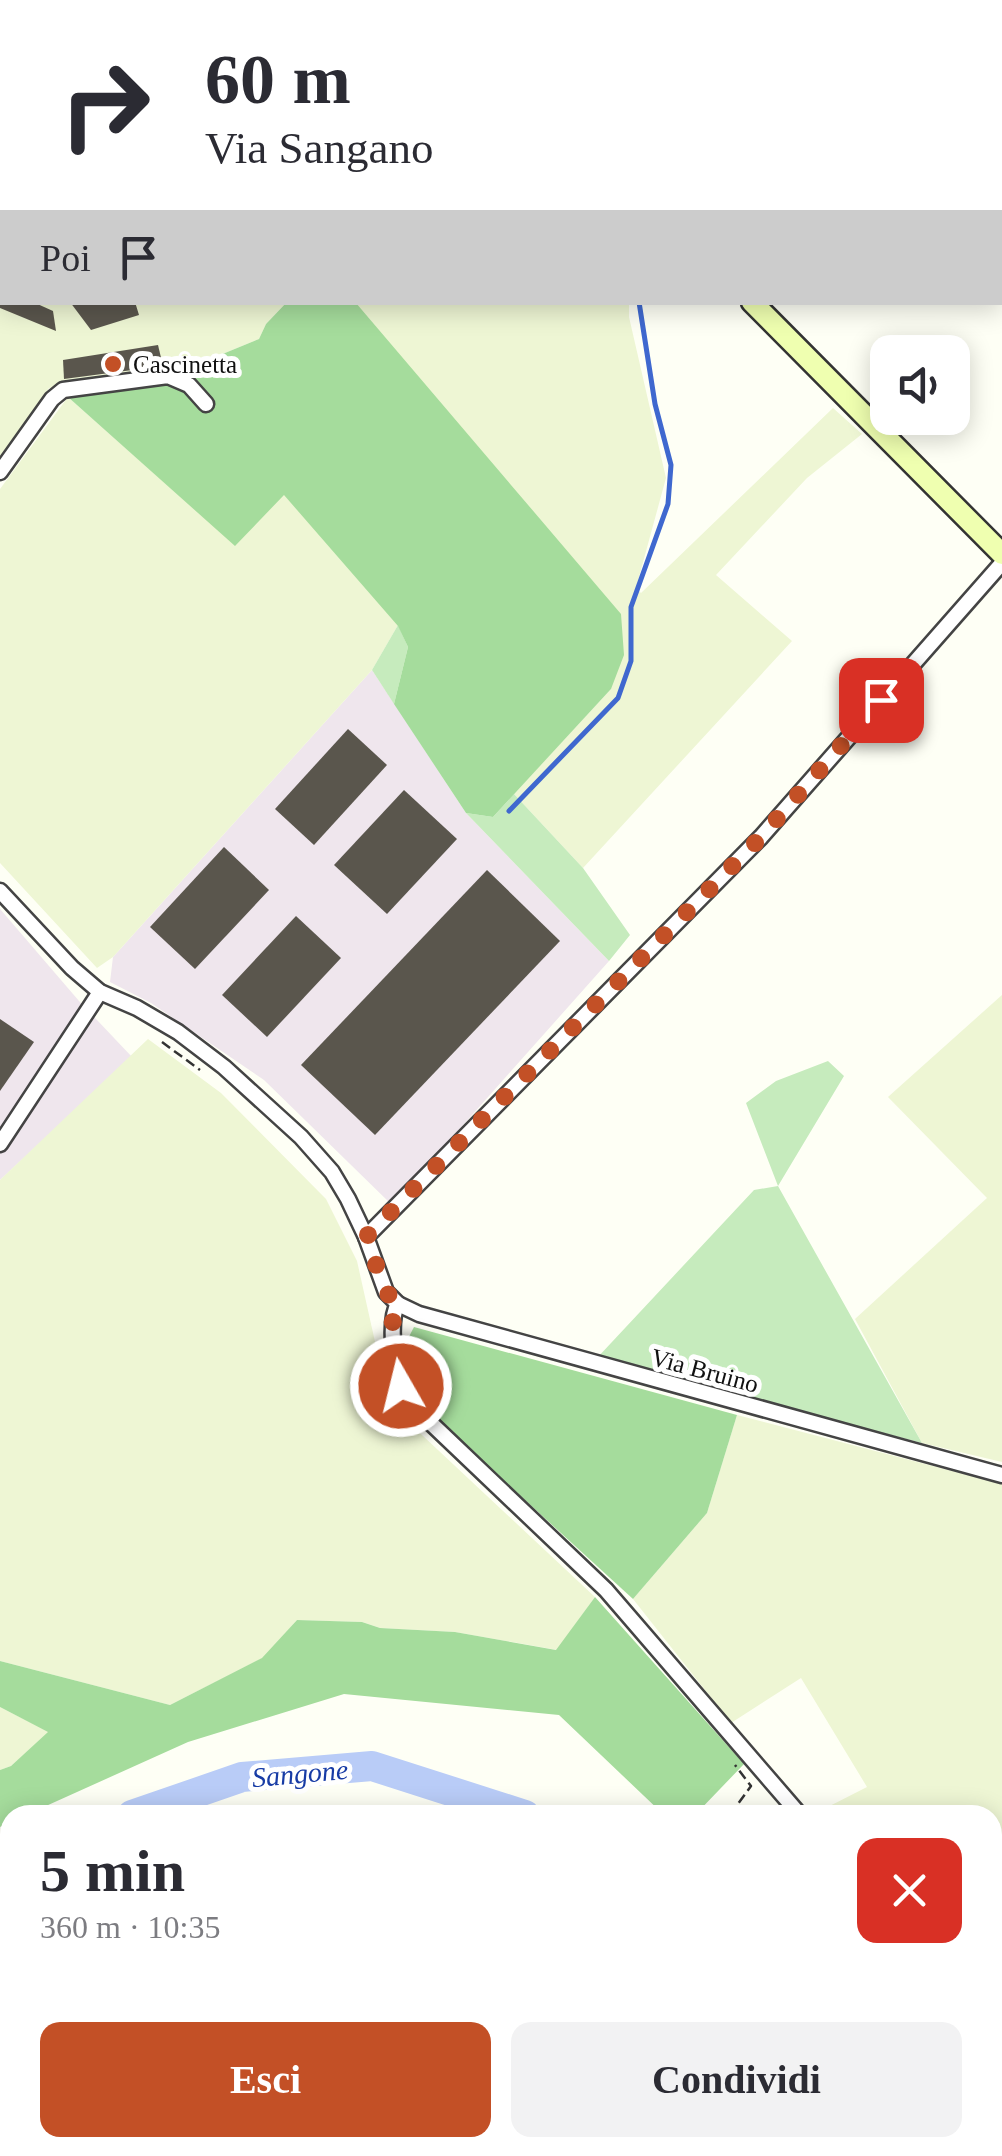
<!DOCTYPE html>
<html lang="it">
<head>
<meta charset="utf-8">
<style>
  :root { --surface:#fff; --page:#f2f2f3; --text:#2b2b33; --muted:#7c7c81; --accent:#c35026 }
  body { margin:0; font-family:Georgia,serif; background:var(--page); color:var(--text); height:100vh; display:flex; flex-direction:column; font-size:38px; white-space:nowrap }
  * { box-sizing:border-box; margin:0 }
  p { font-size:32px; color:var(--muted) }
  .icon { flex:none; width:55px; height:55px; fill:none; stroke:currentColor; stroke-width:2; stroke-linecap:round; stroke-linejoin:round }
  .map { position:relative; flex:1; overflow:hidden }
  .details { position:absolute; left:0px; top:1805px; width:1002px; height:352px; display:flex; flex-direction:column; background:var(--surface); border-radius:30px 30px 0 0; box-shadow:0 5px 25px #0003 }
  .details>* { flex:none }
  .guide { position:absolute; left:0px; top:0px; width:1002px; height:305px; box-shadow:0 5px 25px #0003; background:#fff; color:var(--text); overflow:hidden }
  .controls { position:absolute; left:870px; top:335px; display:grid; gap:20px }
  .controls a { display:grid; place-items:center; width:100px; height:100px; border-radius:20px; background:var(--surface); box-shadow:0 5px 25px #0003; font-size:50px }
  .pin { position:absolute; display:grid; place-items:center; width:85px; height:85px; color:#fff; margin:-42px; border-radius:20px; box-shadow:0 5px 15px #0006 }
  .me { position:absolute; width:110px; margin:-55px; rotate:352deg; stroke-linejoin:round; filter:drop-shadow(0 0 8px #0008) }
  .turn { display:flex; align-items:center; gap:35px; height:210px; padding:0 40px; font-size:45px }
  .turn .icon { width:130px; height:130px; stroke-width:2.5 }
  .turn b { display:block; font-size:70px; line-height:85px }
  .then { display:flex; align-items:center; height:95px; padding:0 40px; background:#0003; gap:20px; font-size:38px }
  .round { display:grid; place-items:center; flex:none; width:105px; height:105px; border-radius:20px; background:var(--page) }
  .headline { display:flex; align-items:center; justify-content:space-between; height:170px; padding:0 40px }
  h1 { font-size:60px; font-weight:800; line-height:75px }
  .primary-button { display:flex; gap:20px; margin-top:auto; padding:20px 40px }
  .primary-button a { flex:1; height:115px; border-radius:20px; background:var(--accent); color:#fff; font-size:40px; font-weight:800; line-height:115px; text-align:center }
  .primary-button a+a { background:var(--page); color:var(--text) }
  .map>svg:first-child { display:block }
</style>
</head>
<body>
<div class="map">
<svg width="1002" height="2156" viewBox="0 0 1002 2156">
  <rect width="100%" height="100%" fill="#fefff5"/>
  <g fill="#efe6ed">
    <path d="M372,670L466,813L609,961L392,1205L264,1080L151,1003L110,982L113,957Z"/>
    <path d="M0,909L79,1001L132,1057L0,1180Z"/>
  </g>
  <g fill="#eef6d4">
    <path d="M0,65L2,70V302L286,303L266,324L259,339L186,369L49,388L0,459Z"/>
    <path d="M356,303H629V317L666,478L636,588L641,593L833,408L862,434L807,478L716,575L792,641L583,868L514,794L611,689Z"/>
    <path d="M68,397L235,545L284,494L398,625L372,670L113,957L97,968L0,863V489Z"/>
    <path d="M1002,995V1462L922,1443L855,1319L987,1198L888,1097Z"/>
    <path d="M148,1039L221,1093L326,1199L357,1261L388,1400L406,1420L595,1597L557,1650L455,1632L380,1628L362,1622L297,1620L263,1658L170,1705L0,1661V1180Z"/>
    <path d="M737,1415L1002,1484V2057L993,2064L992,1815H812L867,1787L801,1678L731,1723L633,1599L707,1513Z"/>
    <path d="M0,1707L49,1732L11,1766L0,1770Z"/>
    <path d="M0,2064L10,2066V2148H421L435,2156H0Z"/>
  </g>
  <g fill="#c6ebbd">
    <path d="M398,625L408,647L394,704L372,670Z"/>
    <path d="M514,794L583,868L630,935L609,961L466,813L493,817Z"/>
    <path d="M828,1061L844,1076L778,1186L922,1443L597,1358L754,1190L778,1186L746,1103L776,1081Z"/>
  </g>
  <g fill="#a5dc9c">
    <path d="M286,303H356L621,614L624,655L611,689L493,817L466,813L394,704L408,647L398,626L284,495L235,546L68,397L76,391L171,382L186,369L259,339L266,324Z"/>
    <path d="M414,1327L737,1415L707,1513L633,1599L420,1404L407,1384L401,1352Z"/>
    <path d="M595,1597L744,1764L695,1815H664L559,1715L344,1694L188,1742L26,1815H10V1822L0,1827V1770L11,1766L48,1732L0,1707V1661L170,1705L262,1658L297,1620L362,1622L380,1628L455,1632L556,1650Z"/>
    <path d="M10,1904V2066L0,2064V1909Z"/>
    <path d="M421,2148H733L737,2156H435Z"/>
  </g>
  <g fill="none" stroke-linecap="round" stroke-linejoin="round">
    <g stroke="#3f68cf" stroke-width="5">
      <path d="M683,0V2"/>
      <path d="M509,811L618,698L631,661V607L668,504L671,465L655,404L639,302"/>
    </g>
    <g stroke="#b9ccf7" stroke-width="30">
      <path d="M132,1815L242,1777L372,1766L525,1815"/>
      <path d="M0,1875L10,1870"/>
      <path d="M773,2148L777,2156"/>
    </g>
  </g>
  <g fill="#5a564d">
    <path d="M0,302H33L53,311L56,331L0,308Z"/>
    <path d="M70,302H99L101,305L108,302H135L139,315L91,330Z"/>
    <path d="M158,345L163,366L64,379L63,360Z"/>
    <path d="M348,729L387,765L314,845L275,809Z"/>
    <path d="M404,790L457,839L387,914L334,865Z"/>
    <path d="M224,847L269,890L195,969L150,927Z"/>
    <path d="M487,870L560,941L375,1135L301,1065Z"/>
    <path d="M296,916L341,958L267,1037L222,995Z"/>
    <path d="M0,1019L34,1042L0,1091Z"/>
  </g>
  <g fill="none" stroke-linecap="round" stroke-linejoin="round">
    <g stroke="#444" stroke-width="19">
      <g id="street">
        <path d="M0,472L52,399L63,390L168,376L189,385L206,404"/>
        <path d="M0,891L72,968L100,992L137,1008L178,1032L224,1067L301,1137L332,1172L348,1199L366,1237L386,1292L398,1304C388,1320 394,1369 401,1387C404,1394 410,1401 415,1408L606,1590L800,1815"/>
        <path d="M0,1144L100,992"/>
        <path d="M366,1237L761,837L1002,563"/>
        <path d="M398,1304L419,1314L1002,1475"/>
        <path d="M990,2148L996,2156"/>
      </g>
    </g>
    <g stroke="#333" stroke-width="25">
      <g id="secondary">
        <path d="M452,0L455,2"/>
        <path d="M752,302L1002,554"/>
      </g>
    </g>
    <g stroke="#333" stroke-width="2.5" stroke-dasharray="10 5" stroke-linecap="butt">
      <path d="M976,2L979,0"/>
      <path d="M162,1042L200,1070"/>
      <path d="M730,1815L751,1786L735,1765"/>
      <path d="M0,2037H10"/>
      <path d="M431,2148L446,2156"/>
      <path d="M880,2148L883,2156"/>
    </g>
    <use href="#street" stroke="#fff" stroke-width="14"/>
    <use href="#secondary" stroke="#efffb0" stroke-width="20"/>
  </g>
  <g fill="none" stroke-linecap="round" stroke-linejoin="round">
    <path stroke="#c35026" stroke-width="18" stroke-dasharray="0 32.4" d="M401,1386C396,1364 386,1324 398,1304L386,1292L366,1237L761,837L881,700"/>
  </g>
  <circle fill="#c35026" stroke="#fff" stroke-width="4" cx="113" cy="364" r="10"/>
  <g text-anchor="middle" stroke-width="10" stroke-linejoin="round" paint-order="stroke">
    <g font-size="25" fill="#111" stroke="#fff" text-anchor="start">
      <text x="133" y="373">Cascinetta</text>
    </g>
    <g font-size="25" fill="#111" stroke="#fff">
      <text transform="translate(705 1370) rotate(15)" y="9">Via Bruino</text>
    </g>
    <g font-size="28" font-style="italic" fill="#173ba5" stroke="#fff">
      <text transform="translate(300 1773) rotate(-5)" y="10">Sangone</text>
    </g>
  </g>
</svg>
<div class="controls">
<a><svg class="icon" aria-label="sound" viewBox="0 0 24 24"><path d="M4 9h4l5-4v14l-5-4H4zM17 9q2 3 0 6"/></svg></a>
</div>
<div class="pin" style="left:881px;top:700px;background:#d93025"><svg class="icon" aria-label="arrive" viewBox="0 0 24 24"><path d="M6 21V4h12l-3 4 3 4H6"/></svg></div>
<svg class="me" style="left:401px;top:1386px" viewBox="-20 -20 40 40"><circle r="17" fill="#c35026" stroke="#fff" stroke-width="3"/><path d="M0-11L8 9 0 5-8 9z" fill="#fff"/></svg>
<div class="guide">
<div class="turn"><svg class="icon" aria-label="right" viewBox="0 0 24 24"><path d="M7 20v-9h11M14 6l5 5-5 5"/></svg><div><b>60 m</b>Via Sangano</div></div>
<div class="then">Poi<svg class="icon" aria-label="arrive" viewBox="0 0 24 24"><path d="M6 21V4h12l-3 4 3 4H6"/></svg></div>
</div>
<section class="details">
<div class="headline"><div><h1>5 min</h1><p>360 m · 10:35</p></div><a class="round" style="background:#d93025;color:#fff"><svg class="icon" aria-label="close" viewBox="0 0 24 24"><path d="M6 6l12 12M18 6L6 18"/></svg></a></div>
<div class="primary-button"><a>Esci</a><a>Condividi</a></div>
</section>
</div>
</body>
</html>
